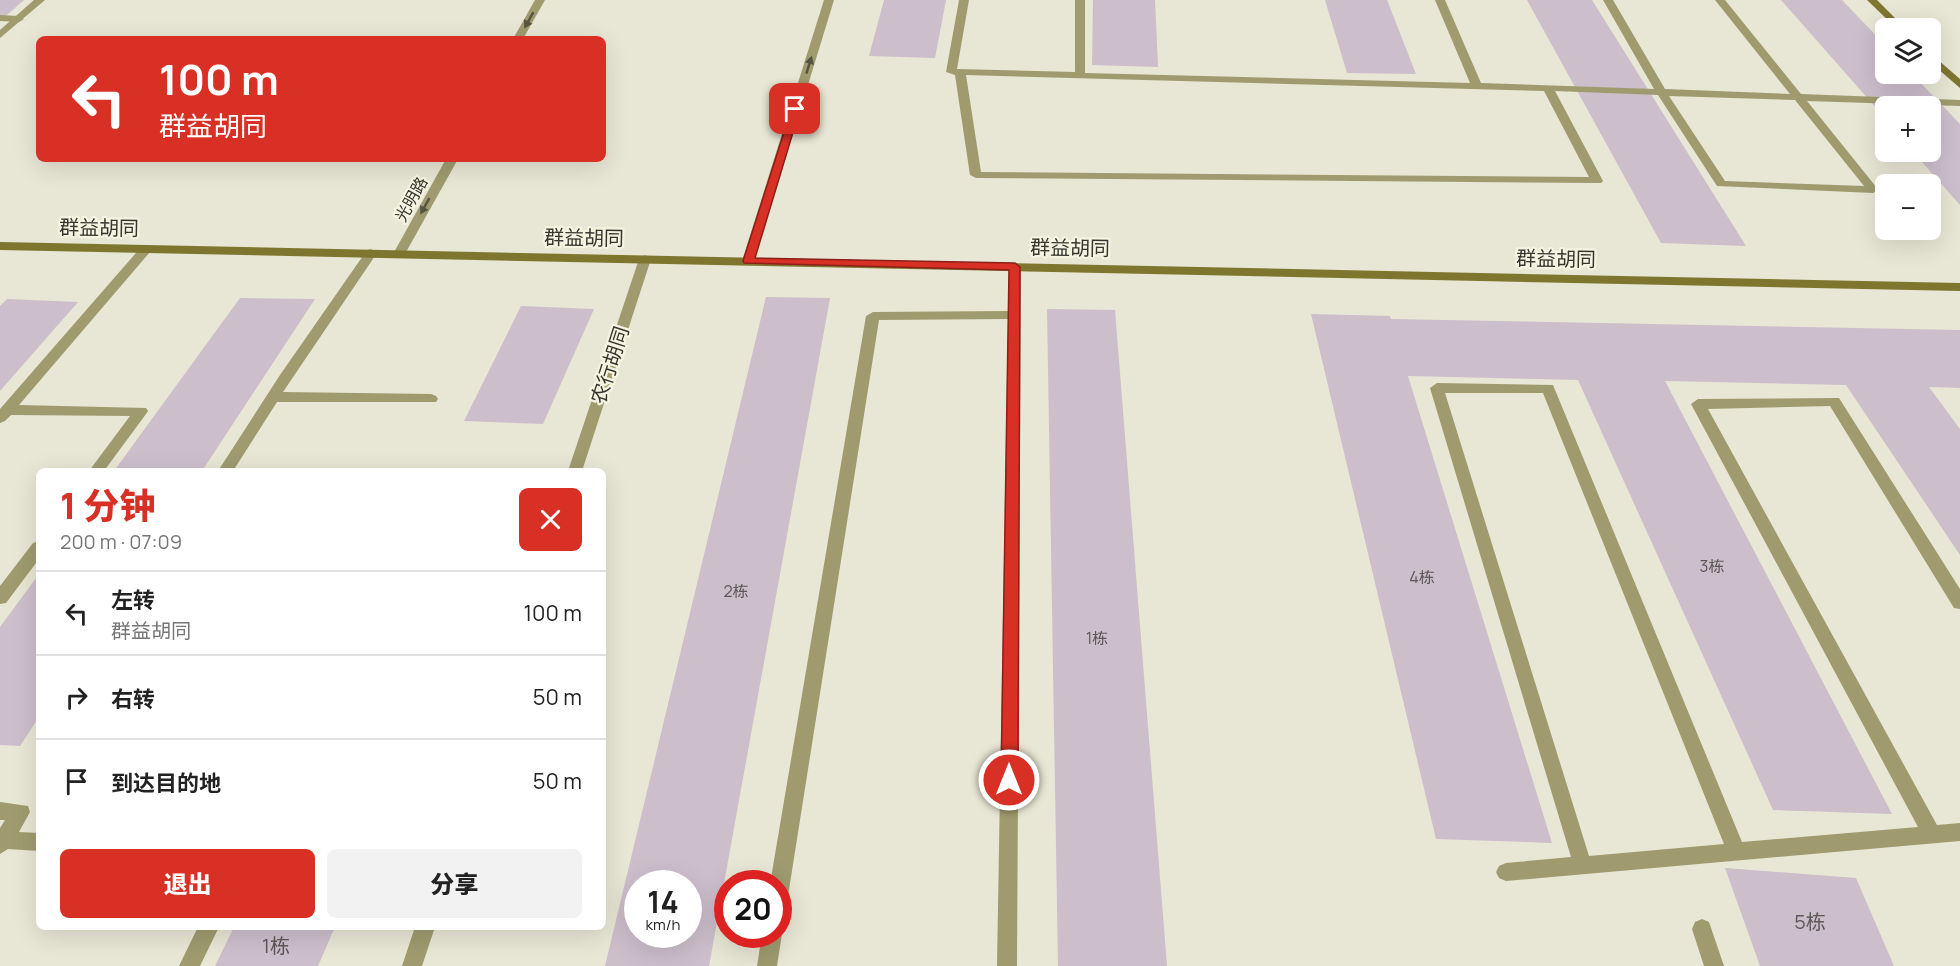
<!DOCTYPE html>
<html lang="zh">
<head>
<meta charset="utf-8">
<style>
  :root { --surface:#fff; --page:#f2f2f2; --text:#222; --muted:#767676; --line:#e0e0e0; --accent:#d93025 }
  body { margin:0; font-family:Manrope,"Noto Sans SC",sans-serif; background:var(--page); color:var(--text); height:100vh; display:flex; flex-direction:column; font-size:22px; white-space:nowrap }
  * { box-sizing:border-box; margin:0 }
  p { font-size:20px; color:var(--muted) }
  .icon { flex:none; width:33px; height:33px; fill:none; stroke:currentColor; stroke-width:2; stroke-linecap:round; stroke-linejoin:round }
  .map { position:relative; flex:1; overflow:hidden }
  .sheet { position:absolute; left:36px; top:468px; width:570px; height:462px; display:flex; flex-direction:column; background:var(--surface); border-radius:9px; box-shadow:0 6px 24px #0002 }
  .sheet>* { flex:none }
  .top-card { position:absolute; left:36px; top:36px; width:570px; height:126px; border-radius:9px; box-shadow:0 6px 24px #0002; background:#d93025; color:#fff; overflow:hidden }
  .fabs { position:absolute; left:1875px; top:18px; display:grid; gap:12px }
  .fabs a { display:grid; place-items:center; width:66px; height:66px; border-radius:9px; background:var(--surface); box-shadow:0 6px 24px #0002; font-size:30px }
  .speed { position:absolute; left:624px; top:870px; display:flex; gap:12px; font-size:30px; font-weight:700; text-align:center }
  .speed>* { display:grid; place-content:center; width:78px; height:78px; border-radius:50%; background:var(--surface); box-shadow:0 6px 24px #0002; line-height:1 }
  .speed small { font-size:15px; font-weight:400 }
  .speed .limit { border:9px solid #d22; background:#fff; color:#111 }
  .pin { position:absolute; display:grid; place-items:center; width:51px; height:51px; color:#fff; margin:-26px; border-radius:12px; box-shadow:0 3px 9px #0006 }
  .me { position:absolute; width:66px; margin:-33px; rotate:0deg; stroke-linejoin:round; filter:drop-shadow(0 0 4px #0008) }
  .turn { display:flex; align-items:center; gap:21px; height:126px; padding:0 24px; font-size:27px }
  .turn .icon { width:78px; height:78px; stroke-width:2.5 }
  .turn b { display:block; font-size:42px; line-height:51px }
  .round { display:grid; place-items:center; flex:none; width:63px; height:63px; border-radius:9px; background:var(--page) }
  .head { display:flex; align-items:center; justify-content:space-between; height:102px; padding:0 24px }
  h1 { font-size:36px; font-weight:800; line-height:45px; color:var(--accent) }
  .cta { display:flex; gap:12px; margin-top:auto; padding:12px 24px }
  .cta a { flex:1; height:69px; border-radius:9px; background:var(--accent); color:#fff; font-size:24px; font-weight:800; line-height:69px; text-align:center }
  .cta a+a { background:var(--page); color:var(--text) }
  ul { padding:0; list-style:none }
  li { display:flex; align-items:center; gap:18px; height:84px; padding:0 24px; border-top:2px solid var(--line) }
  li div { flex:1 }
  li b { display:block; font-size:22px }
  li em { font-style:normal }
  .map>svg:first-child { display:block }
</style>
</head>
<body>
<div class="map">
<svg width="1960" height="966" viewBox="0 0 1960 966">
  <rect width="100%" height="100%" fill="#e8e6d4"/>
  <g fill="#cdbecc" fill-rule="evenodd">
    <path d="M0,0H24L0,21Z"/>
    <path d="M884,0H946L935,58L869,56Z"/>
    <path d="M1093,0H1155L1158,67L1092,65Z"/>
    <path d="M1325,0H1387L1416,74L1347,73Z"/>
    <path d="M1527,0H1592L1746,246L1661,243Z"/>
    <path d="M1781,0H1842L1886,46V74H1912L1960,124V205L1913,152H1930V106H1886V119Z"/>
    <path d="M766,297L830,298L709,966H605ZM638,884H688V934H638Z"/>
    <path d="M240,298L315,299L202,471H114Z"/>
    <path d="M7,299L78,302L0,391V306Z"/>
    <path d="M521,306L594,309L543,424L464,421Z"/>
    <path d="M1047,309L1115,310L1167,966H1058Z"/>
    <path d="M1311,314L1390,316L1391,319L1960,330V388L1929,387L1960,429V555L1846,385L1665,381L1892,814L1773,810L1578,380L1408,376L1552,843L1436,839Z"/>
    <path d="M39,574V717L20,746L0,745V627Z"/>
    <path d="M1725,868L1856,878L1894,966H1760Z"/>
    <path d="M234,927H335L318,966H215Z"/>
  </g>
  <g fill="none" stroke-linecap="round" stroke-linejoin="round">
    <g fill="#9f9b6f" fill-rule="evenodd">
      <path d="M959,0H969L957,69L1075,72V0H1085V73L1470,83L1435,0H1445L1481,83L1654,89L1603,0H1613L1665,89L1790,94L1715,0H1725L1801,94L1960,100V106L1807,101L1877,188L1879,190L1873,193L1717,186L1658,95L1555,91L1603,181L1601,183L976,178L970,175L955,75L946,72ZM966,75L1544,91L1589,177L981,172ZM1669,96L1795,100L1864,186L1725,181Z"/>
      <path d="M0,15L19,16L24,19L19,22L0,21Z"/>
      <path d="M146,245L150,246V252L19,405L146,408L148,411L146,414L104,471H89L130,416L11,415L5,421L0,423V409L142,246Z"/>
      <path d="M371,249L377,253L283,392L431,394L436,396L438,399L436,402H277L233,471H218L280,375L367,250Z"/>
      <path d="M1015,263L1021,267L1017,966H997L1008,319L879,320L788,896L785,903L778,905V884H770L866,316L873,312L1008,311L1009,267Z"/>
      <path d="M1437,383L1553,385L1742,842L1918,827L1691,404L1698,399L1839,398L1960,589V609L1954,608L1830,406L1708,409L1937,825L1960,823V841L1506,881L1499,878L1496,872L1499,866L1506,863L1571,857L1430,388ZM1445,393H1543L1724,844L1589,856Z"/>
      <path d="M39,541V559L6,603L0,604V586L33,543Z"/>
      <path d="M0,802L28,806L30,812L19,832L39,833V851L8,849L0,854V828L5,820H0Z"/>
      <path d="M1702,919L1709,922L1724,966H1704L1692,929L1695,922Z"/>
      <path d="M198,927H219L200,966H179Z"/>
      <path d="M778,927L782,934L777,966H757L762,934H778Z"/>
    </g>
    <g fill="#9f9b6f" fill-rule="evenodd">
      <path d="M34,0H45L0,38V30Z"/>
      <path d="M535,0H545L523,39H513Z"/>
      <path d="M824,0H834L754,261L752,264H744L742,261Z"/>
      <path d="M446,159H458L405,254L399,258L395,257L393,254Z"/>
      <path d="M645,255L651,259L582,471H568L639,259Z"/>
      <path d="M415,927H435L422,966H402Z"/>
    </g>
    <g fill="#7e762f" fill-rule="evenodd">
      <path d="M1867,0H1877L1905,28H1896Z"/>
      <path d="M1930,53L1960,79V88L1930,62Z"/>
      <path d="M0,242L1960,283V291L0,250Z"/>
    </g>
  </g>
  <defs><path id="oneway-solid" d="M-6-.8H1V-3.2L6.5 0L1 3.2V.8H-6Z" transform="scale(1.5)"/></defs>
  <g fill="#565442">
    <use href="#oneway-solid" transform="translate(529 20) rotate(119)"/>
    <use href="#oneway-solid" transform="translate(809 65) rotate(-73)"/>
    <use href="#oneway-solid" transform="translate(425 206) rotate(119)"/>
  </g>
  <path fill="#d93025" stroke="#8d1f18" stroke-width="1.5" d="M792,107L800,109L755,258L1015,263L1020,267L1018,780L1015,785L1009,787L1003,785L1001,780L1009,270L744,263L743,261Z"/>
  <g text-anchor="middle" stroke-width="4.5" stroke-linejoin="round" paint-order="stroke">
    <g font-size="16" fill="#36362f" stroke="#f5f4e1">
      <text transform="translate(411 199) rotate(-61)" y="6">光明路</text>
    </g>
    <g font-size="16" fill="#5c5856">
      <text x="1712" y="572">3栋</text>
      <text x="1422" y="583">4栋</text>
      <text x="736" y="597">2栋</text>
      <text x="1097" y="644">1栋</text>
    </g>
    <g font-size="20" fill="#36362f" stroke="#f5f4e1">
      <text transform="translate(99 228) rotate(1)" y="7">群益胡同</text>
      <text transform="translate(584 238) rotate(1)" y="7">群益胡同</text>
      <text transform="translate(1070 248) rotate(1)" y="7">群益胡同</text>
      <text transform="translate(1556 259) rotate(1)" y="7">群益胡同</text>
      <text transform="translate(610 365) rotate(-72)" y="7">农行胡同</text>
    </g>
    <g font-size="20" fill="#5c5856">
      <text x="1810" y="929">5栋</text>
      <text x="276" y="953">1栋</text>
    </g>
  </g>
</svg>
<div class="fabs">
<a><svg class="icon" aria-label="layers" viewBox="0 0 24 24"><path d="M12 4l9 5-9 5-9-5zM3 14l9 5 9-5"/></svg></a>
<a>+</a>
<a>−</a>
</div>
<div class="speed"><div>14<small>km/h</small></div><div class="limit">20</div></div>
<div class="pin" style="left:795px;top:109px;background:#d93025"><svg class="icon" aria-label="arrive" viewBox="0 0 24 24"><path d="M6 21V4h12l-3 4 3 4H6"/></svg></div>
<svg class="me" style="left:1009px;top:780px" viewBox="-20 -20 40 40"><circle r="17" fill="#d93025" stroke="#fff" stroke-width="3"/><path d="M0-11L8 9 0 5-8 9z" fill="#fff"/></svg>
<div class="top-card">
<div class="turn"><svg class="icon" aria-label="left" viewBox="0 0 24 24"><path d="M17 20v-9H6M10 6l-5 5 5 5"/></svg><div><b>100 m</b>群益胡同</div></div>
</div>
<section class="sheet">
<div class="head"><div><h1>1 分钟</h1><p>200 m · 07:09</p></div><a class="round" style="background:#d93025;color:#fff"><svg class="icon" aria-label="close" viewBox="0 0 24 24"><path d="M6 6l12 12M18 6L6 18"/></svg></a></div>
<ul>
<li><svg class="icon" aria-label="left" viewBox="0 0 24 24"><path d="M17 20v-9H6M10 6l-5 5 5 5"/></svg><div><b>左转</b><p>群益胡同</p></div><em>100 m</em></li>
<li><svg class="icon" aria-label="right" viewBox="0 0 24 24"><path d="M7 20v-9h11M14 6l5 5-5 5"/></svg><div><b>右转</b></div><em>50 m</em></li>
<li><svg class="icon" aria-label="arrive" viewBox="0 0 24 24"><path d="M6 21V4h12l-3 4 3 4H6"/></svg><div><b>到达目的地</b></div><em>50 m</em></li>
</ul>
<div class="cta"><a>退出</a><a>分享</a></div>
</section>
</div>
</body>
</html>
